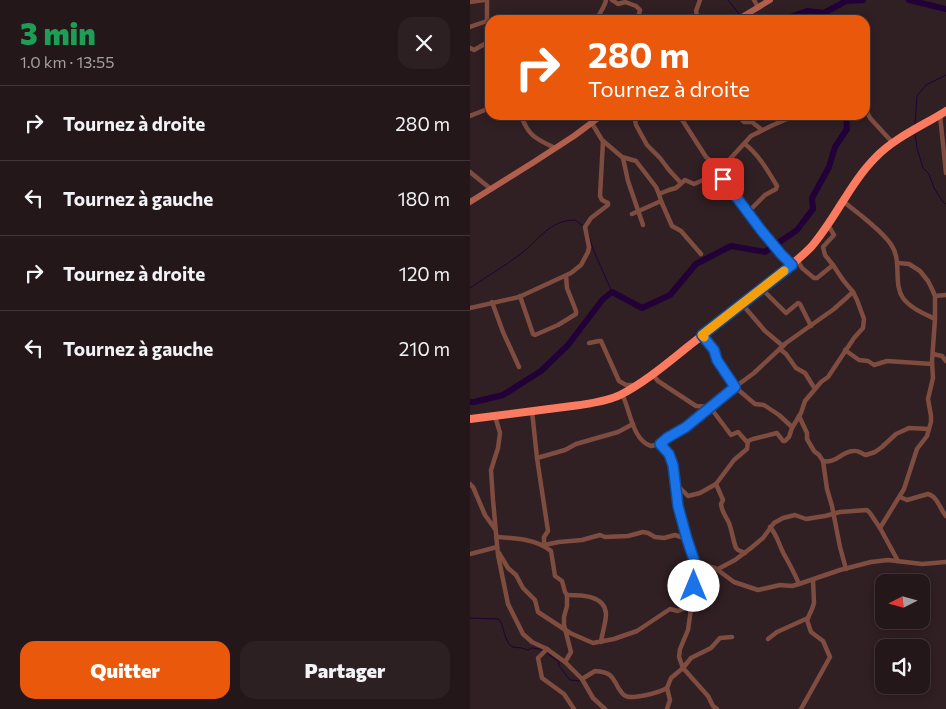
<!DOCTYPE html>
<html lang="fr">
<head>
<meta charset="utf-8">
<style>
  :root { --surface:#24171a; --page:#2c2023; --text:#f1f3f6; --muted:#a39fa2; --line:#413639; --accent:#ea580c }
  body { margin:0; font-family:Commissioner,sans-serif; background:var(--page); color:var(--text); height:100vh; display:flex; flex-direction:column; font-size:19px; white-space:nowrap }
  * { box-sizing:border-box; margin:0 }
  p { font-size:16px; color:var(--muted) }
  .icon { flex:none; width:28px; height:28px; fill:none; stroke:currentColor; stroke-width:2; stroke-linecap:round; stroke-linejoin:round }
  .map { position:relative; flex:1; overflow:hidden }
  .side { display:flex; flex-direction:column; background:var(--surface); width:470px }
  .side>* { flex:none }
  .guide { position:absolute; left:15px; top:15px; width:385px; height:105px; border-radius:15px; box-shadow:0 2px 12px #0003,0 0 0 1px var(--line); background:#ea580c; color:#fff; overflow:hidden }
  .needle { width:32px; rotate:264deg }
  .buttons { position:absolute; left:405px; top:574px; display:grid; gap:10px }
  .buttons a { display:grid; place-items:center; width:55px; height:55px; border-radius:10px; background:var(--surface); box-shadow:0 2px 12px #0003,0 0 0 1px var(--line); font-size:25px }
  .pin { position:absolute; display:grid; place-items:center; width:42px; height:42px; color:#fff; margin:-21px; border-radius:10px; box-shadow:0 2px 8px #0006 }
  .me { position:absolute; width:55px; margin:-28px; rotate:0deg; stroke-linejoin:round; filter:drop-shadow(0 0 4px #0008) }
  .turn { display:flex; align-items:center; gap:18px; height:105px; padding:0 20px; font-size:22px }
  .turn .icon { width:65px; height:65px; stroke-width:2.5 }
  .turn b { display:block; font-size:35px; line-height:42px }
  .round { display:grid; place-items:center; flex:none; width:52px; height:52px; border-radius:15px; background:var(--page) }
  .head { display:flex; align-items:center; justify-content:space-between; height:85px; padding:0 20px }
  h1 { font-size:30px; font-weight:800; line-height:38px; color:#1e9e55 }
  .action { display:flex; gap:10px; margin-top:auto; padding:10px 20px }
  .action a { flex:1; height:58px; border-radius:15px; background:var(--accent); color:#fff; font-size:20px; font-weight:800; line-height:58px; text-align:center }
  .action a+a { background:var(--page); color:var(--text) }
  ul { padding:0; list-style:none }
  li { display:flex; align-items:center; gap:15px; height:75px; padding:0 20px; border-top:1px solid var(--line) }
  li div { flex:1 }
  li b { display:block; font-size:19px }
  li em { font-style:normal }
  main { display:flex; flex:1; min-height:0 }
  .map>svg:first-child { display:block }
</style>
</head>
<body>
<main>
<section class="side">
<div class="head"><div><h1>3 min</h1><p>1.0 km · 13:55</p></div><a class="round"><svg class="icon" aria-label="close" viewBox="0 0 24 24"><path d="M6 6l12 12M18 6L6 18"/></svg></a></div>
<ul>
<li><svg class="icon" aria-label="right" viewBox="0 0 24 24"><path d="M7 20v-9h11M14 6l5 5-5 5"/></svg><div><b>Tournez à droite</b></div><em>280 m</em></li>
<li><svg class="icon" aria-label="left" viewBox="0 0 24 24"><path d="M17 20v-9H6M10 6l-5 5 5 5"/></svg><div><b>Tournez à gauche</b></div><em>180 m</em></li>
<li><svg class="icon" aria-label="right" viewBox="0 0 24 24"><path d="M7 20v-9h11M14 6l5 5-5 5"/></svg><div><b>Tournez à droite</b></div><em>120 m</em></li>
<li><svg class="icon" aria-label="left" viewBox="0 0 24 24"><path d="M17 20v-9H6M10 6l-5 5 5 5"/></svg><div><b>Tournez à gauche</b></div><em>210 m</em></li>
</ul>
<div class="action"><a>Quitter</a><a>Partager</a></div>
</section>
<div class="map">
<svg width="476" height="709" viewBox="0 0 476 709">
  <rect width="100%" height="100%" fill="#301f23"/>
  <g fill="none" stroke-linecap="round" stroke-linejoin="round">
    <g stroke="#220139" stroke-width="1">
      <path d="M258,0L270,15"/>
      <path d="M445,125L447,96L456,85L476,75"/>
      <path d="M445,134L447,148L453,168L459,174L464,188L473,202L476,204"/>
      <path d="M118,233L123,249L142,292"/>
      <path d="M0,288C16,277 33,267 48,256C68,242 78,220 105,220L112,225"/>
      <path d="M0,618L29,619C35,628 33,639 42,647L52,648L58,650L62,648L70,649L73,651"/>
      <path d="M77,653L89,662V666L100,680L111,681"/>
    </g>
    <g stroke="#220139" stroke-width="6">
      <path d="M439,0L476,9"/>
      <path d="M320,20V17L337,11L354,13L376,1L393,0"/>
      <path d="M0,402H4L33,395L71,371L98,345L133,299L142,292L172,308L200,295L226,264L261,246L295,252L327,230L343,209L342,198L359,167L365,147L377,129L376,115"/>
    </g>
    <g stroke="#7f4c40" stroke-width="4.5">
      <path d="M17,0V21L20,30"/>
      <path d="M142,0L148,4L155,2L166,6L170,10L168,18L165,20"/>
      <path d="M284,0L288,7"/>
      <path d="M0,2L14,0"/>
      <path d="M35,20L44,19L65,20"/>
      <path d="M127,20C129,13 135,7 136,0"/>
      <path d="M228,20L226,11L230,0"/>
      <path d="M0,27L17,21"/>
      <path d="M0,48L4,50L20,41"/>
      <path d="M395,108L400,118L423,143"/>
      <path d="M51,115C58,136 66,139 85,148"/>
      <path d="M117,115L132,140L152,157L166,161L186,187L189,194"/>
      <path d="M164,115L166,125L177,145L190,158L199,170L211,183"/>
      <path d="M209,115L236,157L251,169"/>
      <path d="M250,115H251"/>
      <path d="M268,115L274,122H282L292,130"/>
      <path d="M470,115L476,173"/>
      <path d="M0,116L20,108"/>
      <path d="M275,144C289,155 298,171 307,186L306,189L295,195L278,212"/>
      <path d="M153,158L158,181L173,225"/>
      <path d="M0,172L21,189"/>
      <path d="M248,172L281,136L303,125L317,119L326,118V115"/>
      <path d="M191,201L202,226L211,231L231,254"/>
      <path d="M373,201C387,213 413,231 422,246C432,262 423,284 433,298C440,308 455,314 465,319L462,361L463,378L458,399L461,416V422L457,436L447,449L434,489L410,528L428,561"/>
      <path d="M162,214L191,201L189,194L199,190L206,188L215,180L224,184L238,178L248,172L291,229L311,254L322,265"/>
      <path d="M327,260L332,268L344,278H347L363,265"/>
      <path d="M428,263L439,264L450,271L458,281L462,289L465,296V319"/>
      <path d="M292,289L316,313L328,303L330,304L341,326"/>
      <path d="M50,296L63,334L65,335L88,325L106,314V311L97,288L96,276"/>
      <path d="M465,296L476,295"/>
      <path d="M22,302L33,332L49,367"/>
      <path d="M272,304L295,331L313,346"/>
      <path d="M0,308L49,297L101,273L111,265L118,252L119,247L115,227L121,218L138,205V203L132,200L130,196L133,141"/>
      <path d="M233,335L244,350L247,361L265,387L285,404L294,405L309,415L322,427"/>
      <path d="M119,343L129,341H131L149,381L156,385H166"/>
      <path d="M310,349L316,354L326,368L335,373L345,389"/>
      <path d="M375,350L389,360L398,361L404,365L417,361L462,364"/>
      <path d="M463,354L472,356L476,361"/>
      <path d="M183,375L188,381L226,406L240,407L261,435L268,432L277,442"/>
      <path d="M152,394C160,409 162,440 181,446L190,444L199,454L201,459L205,474L208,506L217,539L225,563L226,573L218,630L210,649L209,657L213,668L238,696L243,706L247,709"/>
      <path d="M62,411L67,458L78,531L74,537V545"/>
      <path d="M25,416L30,433L28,448L21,470L23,500L28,555L38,604L53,634L62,642L77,649L95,662L112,679L123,698L135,709"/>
      <path d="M329,416L337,433V439L344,451L349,455L353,461L357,489L362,506L370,547L376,569"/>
      <path d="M190,444L199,436L216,427L265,387L284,373L316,343L364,309L383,292"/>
      <path d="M67,458L95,450L106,444L148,432L163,424"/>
      <path d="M353,461C367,464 371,451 384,451C388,450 392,454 396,455L405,452L412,447L426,434L439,428L459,429"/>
      <path d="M0,484L3,487L15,515L25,529"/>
      <path d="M206,484L218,496L230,493L246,484L264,460L277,449L278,441L283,439L307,433L313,441H315L319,437L322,428L331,413L335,401L351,382L358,377L384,338L393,328L394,319L387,300L383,292L373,280L363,265L355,255L353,247L364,235L358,225"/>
      <path d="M246,484L253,500L251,504C252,513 256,516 259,523C262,531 263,540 266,548L268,550L275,553"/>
      <path d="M430,497L437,500L458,494C467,496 470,509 476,516"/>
      <path d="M300,527C308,536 309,546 315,556C320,565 325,574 329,584"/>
      <path d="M26,537C44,538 67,539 81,551L85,576L92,581L95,592L97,595V606L94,617V625L101,652L95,662"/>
      <path d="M74,545L89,542L112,540L130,535L135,537L158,536L173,532L178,533L185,537L194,538L205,535L217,539"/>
      <path d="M29,553L38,568L46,575L53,588L65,600L68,612L100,633L123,643L144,639L167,631L200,609L208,611L221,606"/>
      <path d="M0,554L27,547"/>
      <path d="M225,563L245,568L264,582L288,590L310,585L322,586L329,584L370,570L401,562L418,560L452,564L476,562"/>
      <path d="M248,569L265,560L281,548L293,538L304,523L313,518L325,515L336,519L355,516L370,512L397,510L400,513L410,528"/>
      <path d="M97,595C111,595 135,595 136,614C136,623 132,633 131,642"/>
      <path d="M298,639L307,632L338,618"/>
      <path d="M77,649L68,658L72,678L94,694L104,709"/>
      <path d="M112,679L125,671C141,672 142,676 149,689C150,690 153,695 154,695C161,701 190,692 197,688"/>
      <path d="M197,709L200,700L197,688L201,678L213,668L221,658L241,648L250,638L262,637"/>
      <path d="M331,709L360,657L353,641L341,632L337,620L342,609L344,603L343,580"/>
    </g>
    <g stroke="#b15f4d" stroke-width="6">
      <path d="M267,20L300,0"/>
      <path d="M0,202L64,162L104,136L132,115"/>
    </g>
    <path stroke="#fb7b60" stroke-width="8" d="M0,419L110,405C123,403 138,401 150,395C181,379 206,355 233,335C258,315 283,296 308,276C319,266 332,257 342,246C366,218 380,183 406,157C424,138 454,125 476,111"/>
  </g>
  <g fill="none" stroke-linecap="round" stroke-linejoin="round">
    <g stroke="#114b97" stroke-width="12">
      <path id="route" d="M224,586L225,563L217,539L208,506L203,465L199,454L190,444L197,438L216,427L265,387L247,360L244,350L232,335L322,265L311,254L291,230L253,179"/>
    </g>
    <use href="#route" stroke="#1a73e8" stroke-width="9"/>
    <path stroke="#f59e0b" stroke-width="9" d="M234,337L232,335L314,271"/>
  </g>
</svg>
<div class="buttons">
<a><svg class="needle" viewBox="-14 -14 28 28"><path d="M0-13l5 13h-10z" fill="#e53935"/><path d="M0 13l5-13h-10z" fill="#a39fa2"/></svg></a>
<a><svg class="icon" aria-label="sound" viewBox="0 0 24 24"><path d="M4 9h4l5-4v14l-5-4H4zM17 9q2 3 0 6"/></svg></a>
</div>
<div class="pin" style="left:253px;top:179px;background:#d93025"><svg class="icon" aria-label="arrive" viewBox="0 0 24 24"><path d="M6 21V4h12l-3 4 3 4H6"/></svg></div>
<svg class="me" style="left:224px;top:586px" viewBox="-20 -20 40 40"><circle r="19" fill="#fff"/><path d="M0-13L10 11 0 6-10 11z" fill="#1a73e8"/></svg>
<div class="guide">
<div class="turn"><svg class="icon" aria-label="right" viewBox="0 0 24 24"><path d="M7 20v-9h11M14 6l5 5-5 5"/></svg><div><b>280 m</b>Tournez à droite</div></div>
</div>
</div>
</main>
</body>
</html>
